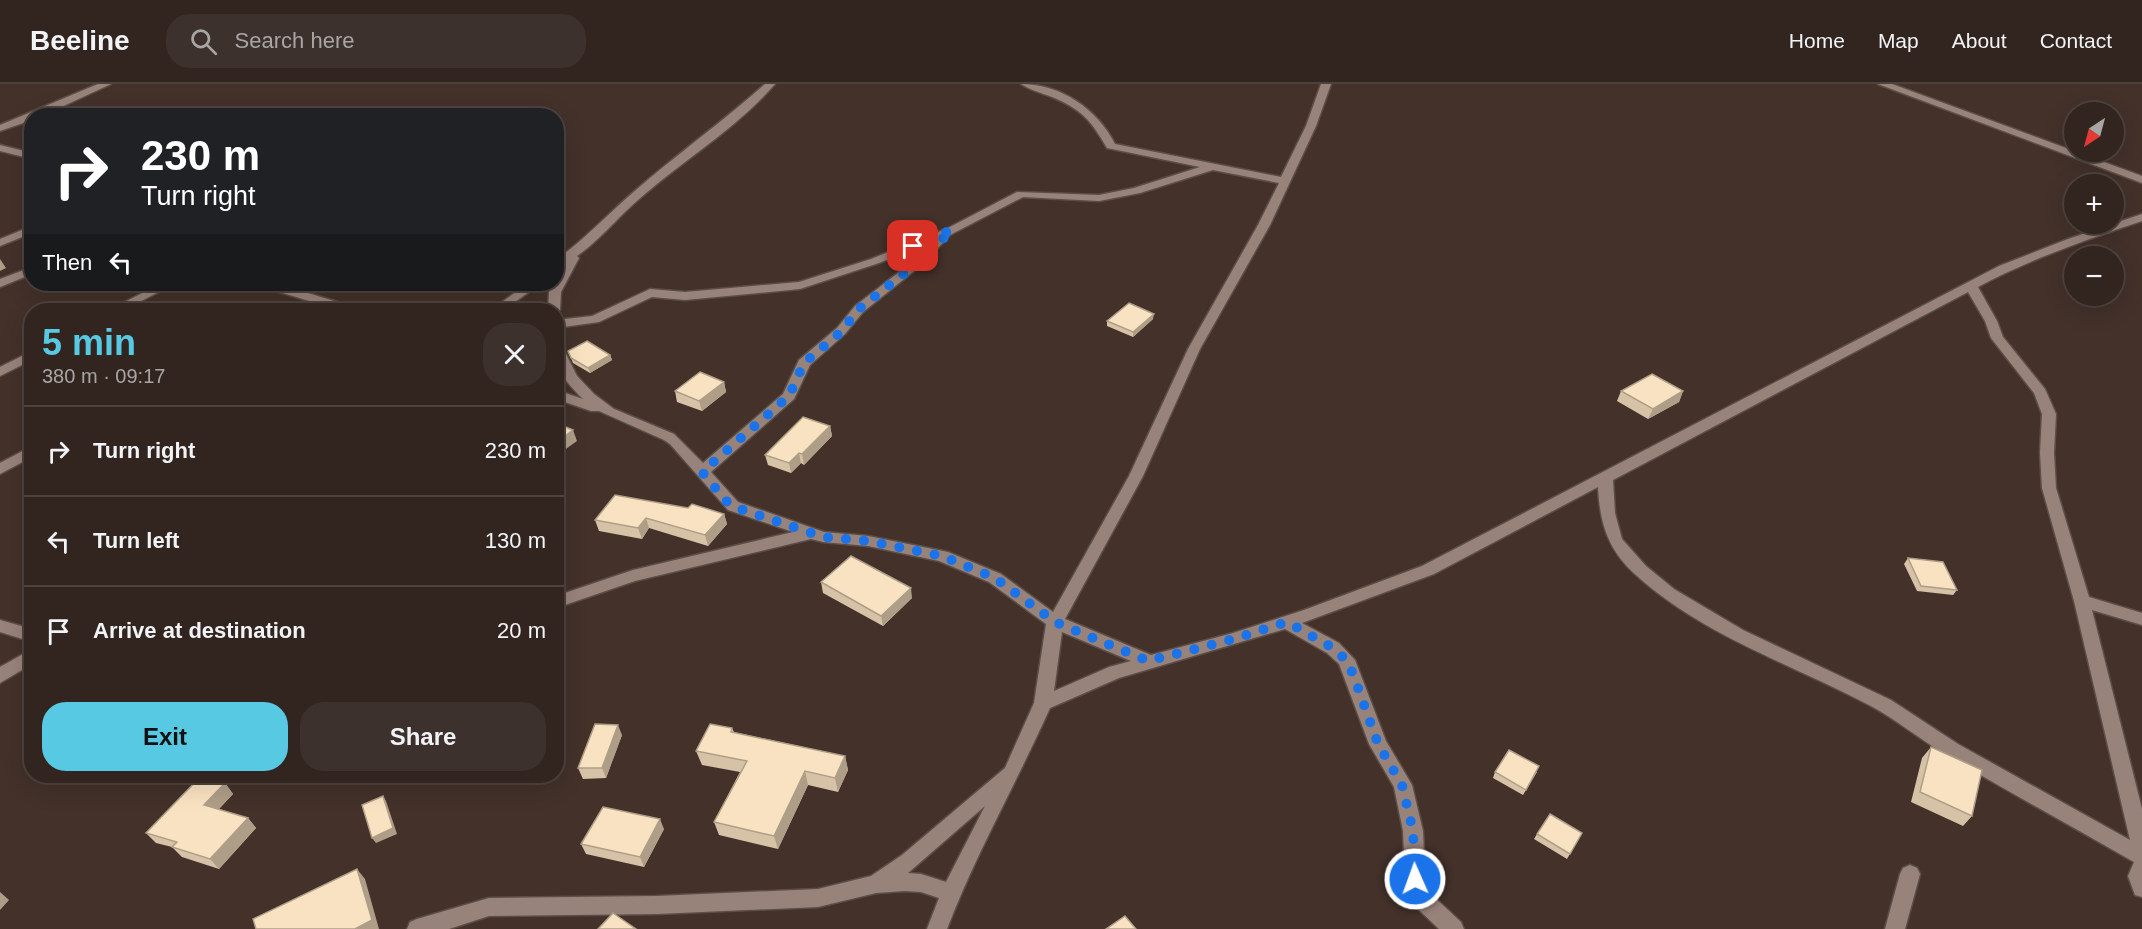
<!DOCTYPE html>
<html lang="en">
<head>
<meta charset="utf-8">
<style>
  :root { --surface:#322520; --page:#3d312d; --text:#f1f3f6; --muted:#a8a5a5; --line:#4d423e; --accent:#57c9e2 }
  body { margin:0; font-family:Helvetica,sans-serif; background:var(--page); color:var(--text); height:100vh; display:flex; flex-direction:column; font-size:22px; white-space:nowrap }
  * { box-sizing:border-box; margin:0 }
  p { font-size:20px; color:var(--muted) }
  .icon { flex:none; width:33px; height:33px; fill:none; stroke:currentColor; stroke-width:2; stroke-linecap:round; stroke-linejoin:round }
  .map { position:relative; flex:1; overflow:hidden }
  .details { position:absolute; left:24px; top:219px; width:540px; height:480px; display:flex; flex-direction:column; background:var(--surface); border-radius:24px; box-shadow:0 6px 24px #0002,0 0 0 2px var(--line) }
  .details>* { flex:none }
  .hud { position:absolute; left:24px; top:24px; width:540px; height:183px; border-radius:24px; box-shadow:0 6px 24px #0002,0 0 0 2px var(--line); background:#202124; color:#fff; overflow:hidden }
  .needle { width:39px; rotate:216deg }
  .buttons { position:absolute; left:2064px; top:18px; display:grid; gap:12px }
  .buttons a { display:grid; place-items:center; width:60px; height:60px; border-radius:50%; background:var(--surface); box-shadow:0 6px 24px #0002,0 0 0 2px var(--line); font-size:30px }
  .pin { position:absolute; display:grid; place-items:center; width:51px; height:51px; color:#fff; margin:-26px; border-radius:12px; box-shadow:0 3px 9px #0006 }
  .me { position:absolute; width:66px; margin:-33px; rotate:358deg; stroke-linejoin:round; filter:drop-shadow(0 0 4px #0008) }
  .turn { display:flex; align-items:center; gap:21px; height:126px; padding:0 18px; font-size:27px }
  .turn .icon { width:78px; height:78px; stroke-width:2.5 }
  .turn b { display:block; font-size:42px; line-height:51px }
  .then { display:flex; align-items:center; height:57px; padding:0 18px; background:#0003; gap:12px; font-size:22px }
  .round { display:grid; place-items:center; flex:none; width:63px; height:63px; border-radius:24px; background:var(--page) }
  .head { display:flex; align-items:center; justify-content:space-between; height:102px; padding:0 18px }
  h1 { font-size:36px; font-weight:700; line-height:45px; color:var(--accent) }
  .button { display:flex; gap:12px; margin-top:auto; padding:12px 18px }
  .button a { flex:1; height:69px; border-radius:24px; background:var(--accent); color:#111; font-size:24px; font-weight:700; line-height:69px; text-align:center }
  .button a+a { background:var(--page); color:var(--text) }
  ul { padding:0; list-style:none }
  li { display:flex; align-items:center; gap:18px; height:90px; padding:0 18px; border-top:2px solid var(--line) }
  li div { flex:1 }
  li b { display:block; font-size:22px }
  li em { font-style:normal }
  header { display:flex; align-items:center; gap:36px; box-sizing:border-box; height:84px; padding:0 30px; background:var(--surface); border-bottom:2px solid var(--line) }
  header strong { font-size:28px }
  nav { display:flex; gap:33px; margin-inline-start:auto; font-size:21px }
  .search { width:420px; height:54px; background:var(--page); display:flex; align-items:center; gap:15px; box-sizing:border-box; padding:0 21px; border-radius:24px; color:var(--muted); font-size:22px }
  .map>svg:first-child { display:block }
</style>
</head>
<body>
<header>
<strong>Beeline</strong>
<div class="search"><svg class="icon" aria-label="search" viewBox="0 0 24 24"><circle cx="10" cy="10" r="6"/><path d="M15 15l6 6"/></svg>Search here</div>
<nav><a>Home</a><a>Map</a><a>About</a><a>Contact</a></nav>
</header>
<div class="map">
<svg width="2142" height="845" viewBox="0 0 2142 845">
  <rect width="100%" height="100%" fill="#43312a"/>
  <g fill="none" stroke-linecap="round" stroke-linejoin="round">
    <g stroke="#5c4e47" stroke-width="3">
      <g id="minor">
        <path d="M98,0H111L42,32H32V36L0,47V41Z"/>
        <path d="M765,0H775C736,45 682,77 638,116C617,134 600,156 577,172L579,174L561,208L560,226L556,229V226H548L549,208L554,200H556V194L562,183L556,185V176C584,156 604,134 629,112C673,73 721,39 765,0Z"/>
        <path d="M1021,0C1061,0 1097,25 1115,60L1281,93L1306,42L1321,0H1331L1316,42L1270,141L1200,265L1143,392L1065,535L1151,571L1233,549L1304,526L1422,482L1999,182L2068,155L2142,130V137C2086,156 2030,175 1978,203L1997,237L2003,253L2045,305L2056,330L2054,369L2056,404L2089,513L2142,529V541L2092,526L2142,725V813L2135,811L2128,792L2134,778C2071,742 2007,707 1945,670C1919,655 1896,635 1869,621C1791,580 1702,551 1636,491C1608,466 1600,440 1598,403L1434,490L1302,539L1339,559L1355,576L1386,657L1412,701L1423,747L1425,795L1432,811L1461,838L1464,845H1439L1417,824L1405,795L1403,747L1394,703L1369,660L1339,580L1327,569L1285,545L1119,594L1050,624C1017,698 976,769 947,845H927L939,814L921,808L905,807L876,809L818,823L657,830L489,832L449,845H407L410,838L417,835L489,814L657,812L818,805L871,792L902,771L1005,684L1034,619L1046,540L989,498L939,477L868,462L823,458L811,455L635,497L556,524V512L633,486L793,448L728,426L670,360L664,356L599,327H591L556,315V306L583,315C563,295 556,287 556,258L562,262L577,292L594,310L614,325L674,350L703,379L783,310L799,276L837,244L855,222L916,175L933,158L879,179L800,205L685,216L652,213L599,238L556,244V236L592,232L650,205L685,208L799,198L871,175L948,144L1017,108L1099,111L1134,104L1200,83L1107,64C1092,38 1082,25 1052,13C1042,9 1030,6 1021,0ZM1213,86L1279,99L1258,141L1188,265L1129,392L1053,528L1001,490L948,468L868,452L824,448L738,418L711,388L794,315L810,281L845,250L863,228L924,179L950,151L1023,113L1099,117L1140,109ZM1968,208L1985,237L1991,254L2034,309L2042,330L2040,369L2042,404L2074,517L2130,756L1958,660L1891,616L1743,546L1674,505L1646,482L1622,455L1615,429L1613,396ZM1062,548L1131,577L1109,583L1054,607ZM985,722L946,798L921,790L908,789Z"/>
        <path d="M1878,0H1892L2142,92V99Z"/>
        <path d="M327,25L332,28L328,32H315Z"/>
        <path d="M0,61L32,69V75L0,67Z"/>
        <path d="M32,142V149L0,162V155Z"/>
        <path d="M32,183V190L0,203V195Z"/>
        <path d="M160,200H174L124,226H109Z"/>
        <path d="M261,200H278L354,223L356,226H339L263,203Z"/>
        <path d="M527,200H540L504,226H491Z"/>
        <path d="M32,267V276L0,292V283Z"/>
        <path d="M32,362V373L0,390V379Z"/>
        <path d="M0,536L32,545V558L0,548Z"/>
        <path d="M32,565V580L0,599V583Z"/>
        <path d="M1910,781L1917,784L1920,790L1905,845H1885L1900,790L1903,784Z"/>
      </g>
    </g>
    <use href="#minor" fill="#98837b" fill-rule="evenodd"/>
  </g>
  <g fill="#d6c2a6">
    <path d="M1153,235L1133,253L1107,242V237Z"/>
    <path d="M568,267L610,271L612,276L590,289L573,279Z"/>
    <path d="M724,298L726,308L702,327L677,318L675,307Z"/>
    <path d="M1621,307H1683L1679,318L1648,335L1617,317Z"/>
    <path d="M830,342L832,352L804,381L801,379L791,389L768,381L765,371Z"/>
    <path d="M688,424L724,430L727,440L708,462L649,444L642,455L599,447L595,436Z"/>
    <path d="M1908,474L1957,506L1953,511L1917,507L1904,480Z"/>
    <path d="M821,498L912,514L883,542L823,509Z"/>
    <path d="M732,644L734,648L845,672L848,686L838,708L808,701L778,765L719,751L714,738L740,688L702,681L696,667Z"/>
    <path d="M622,651L606,694L583,695L578,684Z"/>
    <path d="M1931,663L1972,732L1963,742L1911,718L1922,674Z"/>
    <path d="M1495,688H1537L1523,711L1493,694Z"/>
    <path d="M491,692H540L538,696L494,697Z"/>
    <path d="M225,699L233,710L219,725L248,734L256,744L219,785L182,773L172,763L156,759L146,749Z"/>
    <path d="M664,745L644,783L586,770L581,760Z"/>
    <path d="M1582,749L1567,775L1534,755L1537,750Z"/>
  </g>
  <g fill="#ae9e87">
    <path d="M0,175L6,184L0,187Z"/>
    <path d="M1154,230L1153,235L1133,253V248Z"/>
    <path d="M610,271L612,276L590,289L588,284Z"/>
    <path d="M724,298L726,308L702,327L699,317Z"/>
    <path d="M1683,307L1679,318L1648,335L1653,325Z"/>
    <path d="M830,342L832,352L804,381L802,370Z"/>
    <path d="M573,346L577,357L556,372V359Z"/>
    <path d="M799,369L801,379L791,389L789,379Z"/>
    <path d="M724,430L727,440L708,462L705,451Z"/>
    <path d="M646,434L649,444L642,455L638,444Z"/>
    <path d="M911,504L912,514L883,542L881,532Z"/>
    <path d="M618,641L622,651L606,694L602,684Z"/>
    <path d="M845,672L848,686L838,708L835,694Z"/>
    <path d="M805,687L808,701L778,765L774,752Z"/>
    <path d="M225,699L233,710L213,731L204,721Z"/>
    <path d="M383,712L386,717L397,750L376,759L372,754Z"/>
    <path d="M248,734L256,744L219,785L210,775Z"/>
    <path d="M660,735L664,745L644,783L640,773Z"/>
    <path d="M357,785L365,795L379,845H355Z"/>
    <path d="M0,808L9,816L0,826Z"/>
  </g>
  <g fill="#f9e2c1" stroke="#ae9e87" stroke-width="1.5">
    <path d="M1129,219L1154,230L1133,248L1107,237Z"/>
    <path d="M587,257L610,271L588,284L571,274L568,267Z"/>
    <path d="M700,288L724,298L699,317L675,307Z"/>
    <path d="M1652,290L1683,307L1653,325L1621,307Z"/>
    <path d="M803,333L830,342L802,370L799,369L789,379L765,371Z"/>
    <path d="M556,339L573,346L556,359Z"/>
    <path d="M615,411L688,424L692,420L724,430L705,451L646,434L638,444L595,436Z"/>
    <path d="M851,472L911,504L881,532L821,498Z"/>
    <path d="M1908,474L1943,478L1957,506L1921,502Z"/>
    <path d="M595,640L618,641L602,684H578Z"/>
    <path d="M710,640L732,644L731,648L845,672L835,694L805,687L774,752L714,738L747,677L696,667Z"/>
    <path d="M1931,663L1982,686L1972,732L1920,708Z"/>
    <path d="M1509,666L1539,682L1526,706L1495,688Z"/>
    <path d="M200,693L225,699L204,721L248,734L210,775L172,763L177,758L146,749Z"/>
    <path d="M383,712L393,744L372,754L362,721Z"/>
    <path d="M603,723L660,735L640,773L581,760Z"/>
    <path d="M1550,730L1582,749L1570,770L1537,750Z"/>
    <path d="M357,785L372,836L355,845H256L253,835Z"/>
    <path d="M613,829L636,845H598Z"/>
    <path d="M1125,832L1136,845H1106Z"/>
  </g>
  <g fill="none" stroke-linecap="round" stroke-linejoin="round">
    <path stroke="#1a73e8" stroke-width="10" stroke-dasharray="0 18" d="M913,162L952,146L920,177L859,225L841,248L804,279L789,312L702,388L726,417L740,425L823,453L868,457L942,472L995,494L1055,538L1148,577L1234,555L1287,538L1333,564L1346,576L1353,590L1378,660L1402,701L1413,747L1415,795"/>
  </g>
</svg>
<div class="buttons">
<a><svg class="needle" viewBox="-14 -14 28 28"><path d="M0-13l5 13h-10z" fill="#e53935"/><path d="M0 13l5-13h-10z" fill="#a8a5a5"/></svg></a>
<a>+</a>
<a>−</a>
</div>
<div class="pin" style="left:913px;top:162px;background:#d93025"><svg class="icon" aria-label="arrive" viewBox="0 0 24 24"><path d="M6 21V4h12l-3 4 3 4H6"/></svg></div>
<svg class="me" style="left:1415px;top:795px" viewBox="-20 -20 40 40"><circle r="17" fill="#1a73e8" stroke="#fff" stroke-width="3"/><path d="M0-11L8 9 0 5-8 9z" fill="#fff"/></svg>
<div class="hud">
<div class="turn"><svg class="icon" aria-label="right" viewBox="0 0 24 24"><path d="M7 20v-9h11M14 6l5 5-5 5"/></svg><div><b>230 m</b>Turn right</div></div>
<div class="then">Then<svg class="icon" aria-label="left" viewBox="0 0 24 24"><path d="M17 20v-9H6M10 6l-5 5 5 5"/></svg></div>
</div>
<section class="details">
<div class="head"><div><h1>5 min</h1><p>380 m · 09:17</p></div><a class="round"><svg class="icon" aria-label="close" viewBox="0 0 24 24"><path d="M6 6l12 12M18 6L6 18"/></svg></a></div>
<ul>
<li><svg class="icon" aria-label="right" viewBox="0 0 24 24"><path d="M7 20v-9h11M14 6l5 5-5 5"/></svg><div><b>Turn right</b></div><em>230 m</em></li>
<li><svg class="icon" aria-label="left" viewBox="0 0 24 24"><path d="M17 20v-9H6M10 6l-5 5 5 5"/></svg><div><b>Turn left</b></div><em>130 m</em></li>
<li><svg class="icon" aria-label="arrive" viewBox="0 0 24 24"><path d="M6 21V4h12l-3 4 3 4H6"/></svg><div><b>Arrive at destination</b></div><em>20 m</em></li>
</ul>
<div class="button"><a>Exit</a><a>Share</a></div>
</section>
</div>
</body>
</html>
